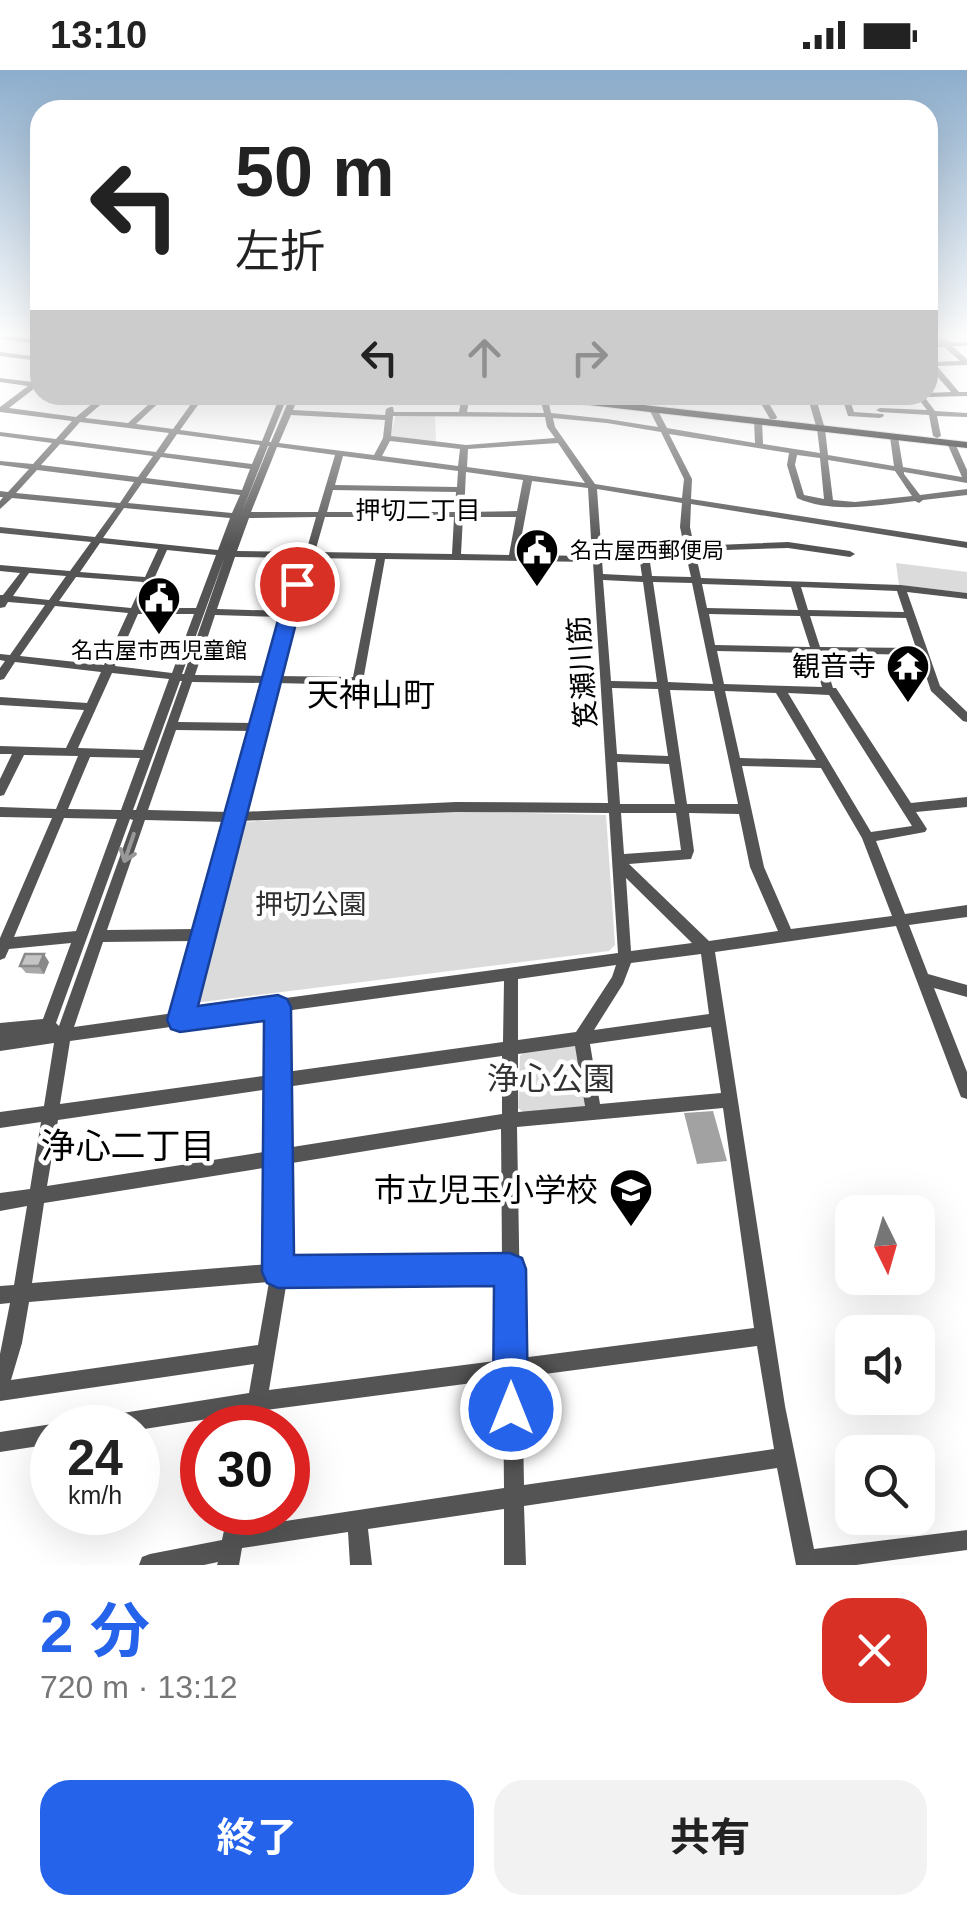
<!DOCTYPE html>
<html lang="ja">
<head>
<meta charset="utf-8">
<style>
  :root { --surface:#fff; --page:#f2f2f2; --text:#222; --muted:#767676; --accent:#2563eb }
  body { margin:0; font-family:Arial,"Noto Sans JP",sans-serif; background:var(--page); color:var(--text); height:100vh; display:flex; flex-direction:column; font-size:38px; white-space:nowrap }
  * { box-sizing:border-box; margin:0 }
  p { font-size:32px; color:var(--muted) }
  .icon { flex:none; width:55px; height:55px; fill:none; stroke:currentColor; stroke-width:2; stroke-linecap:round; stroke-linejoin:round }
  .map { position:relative; height:1495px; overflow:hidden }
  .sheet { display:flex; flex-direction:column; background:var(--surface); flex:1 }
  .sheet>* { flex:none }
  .top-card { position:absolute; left:30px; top:30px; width:908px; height:305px; border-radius:30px; box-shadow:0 10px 40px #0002; background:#fff; color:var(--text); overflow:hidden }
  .needle { width:65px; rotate:175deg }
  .tools { position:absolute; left:835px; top:1125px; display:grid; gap:20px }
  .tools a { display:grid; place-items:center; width:100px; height:100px; border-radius:20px; background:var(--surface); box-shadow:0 10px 40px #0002; font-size:50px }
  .speed { position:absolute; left:30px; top:1335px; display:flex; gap:20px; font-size:50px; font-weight:700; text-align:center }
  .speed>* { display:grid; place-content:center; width:130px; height:130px; border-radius:50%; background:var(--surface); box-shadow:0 10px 40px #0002; line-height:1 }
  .speed small { font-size:25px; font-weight:400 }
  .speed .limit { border:15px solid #d22; background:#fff; color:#111 }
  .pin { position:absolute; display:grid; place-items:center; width:85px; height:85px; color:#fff; margin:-42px; border:5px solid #fff; border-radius:50%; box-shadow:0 2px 10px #0007 }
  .me { position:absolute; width:110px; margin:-55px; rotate:0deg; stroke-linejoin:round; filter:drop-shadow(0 0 8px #0008) }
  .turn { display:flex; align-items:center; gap:35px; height:210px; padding:0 40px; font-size:45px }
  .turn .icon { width:130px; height:130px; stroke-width:2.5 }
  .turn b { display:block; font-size:70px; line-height:85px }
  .lanes { display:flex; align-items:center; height:95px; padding:0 40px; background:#0003; justify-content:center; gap:50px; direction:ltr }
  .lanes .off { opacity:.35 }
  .round { display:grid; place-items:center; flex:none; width:105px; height:105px; border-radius:30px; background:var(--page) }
  .summary { display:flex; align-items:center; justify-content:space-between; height:170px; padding:0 40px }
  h1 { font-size:60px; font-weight:700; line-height:75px; color:var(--accent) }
  .button { display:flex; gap:20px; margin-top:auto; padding:20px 40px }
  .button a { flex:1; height:115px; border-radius:30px; background:var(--accent); color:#fff; font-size:40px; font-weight:700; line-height:115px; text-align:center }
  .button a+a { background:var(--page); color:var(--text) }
  .status { display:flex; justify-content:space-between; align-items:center; height:70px; padding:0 50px; background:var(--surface); direction:ltr }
  .status svg { height:28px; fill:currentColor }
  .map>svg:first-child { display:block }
</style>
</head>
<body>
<div class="status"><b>13:10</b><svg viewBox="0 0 49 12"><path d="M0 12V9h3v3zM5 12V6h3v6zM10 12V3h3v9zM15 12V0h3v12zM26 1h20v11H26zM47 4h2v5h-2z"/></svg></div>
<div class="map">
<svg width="967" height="1495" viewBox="0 0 967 1495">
  <rect width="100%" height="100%" fill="#fff"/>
  <g fill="#dbdbdb">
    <path d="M396,345H435L436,372L390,366Z"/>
    <path d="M896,493L967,502V523L899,515Z"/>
    <path d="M456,741L606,745L615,875L609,881L194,933L240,752Z"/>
    <path d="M570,974L578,978L587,1032L582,1039L526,1044L518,1038L520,986L527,979Z"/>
  </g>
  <path fill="#a2a2a2" d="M713,1041L727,1091L697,1094L684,1043Z"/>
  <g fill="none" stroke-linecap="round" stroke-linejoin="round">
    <g stroke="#dbdbdb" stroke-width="2">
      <g id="highway">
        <path d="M0,266L40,268V274L1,269Z"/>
        <path d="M523,325H556L967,372V378L528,328Z"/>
      </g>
    </g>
    <g fill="#545454" fill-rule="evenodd">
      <path d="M933,266H940L948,272H967V276H952L967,289V295L937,296L959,322H967V326L928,327L924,325H928V323L951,322L928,296V292L960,291L944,277H928V273H939Z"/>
      <path d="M0,282L40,287V291L0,286Z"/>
      <path d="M0,308L33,312L40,308V314L9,338L76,347L93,333L45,327L41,325H62L98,330L103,325H112L85,348L128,353L159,325H167L136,354L173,359L196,327L191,325L280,327L288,325L269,372H271L291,325H394L390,327L297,330L293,340L385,345L386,339L390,337H393L394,342H459L462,325H470L467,342L544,343L539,325H547L551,343L607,349L658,357L649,339L653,337L657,339L667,358L755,373L754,351L758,349L762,351L763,374L820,383L817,359L807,325H815L825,359L828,385L894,396L890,367L894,365L898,367L903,397L962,407L947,373L954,371L967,400V413L904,402V404L920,425L967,419V425L923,430L919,433L915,431C878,435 832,444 797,428L787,395L789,383L669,364L692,409L691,429L967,472V478L691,434L690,457L694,476L788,472L850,481L855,484L850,487L788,478L695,481L701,508L901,515L967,523V529L907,522L940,616L967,642V652L963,651L931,621L919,585L822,583L833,618H836L911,733L967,727V737L916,742L927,759L925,762L876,771L905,844L967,835V847L909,855L928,904L967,915V927L934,918L967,1002V1029L961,1027L959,1022L896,856L715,882L785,1336L814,1479L967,1460V1480L856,1495H796L777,1398L524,1436L526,1495H504V1439L368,1459L372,1495H350L348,1462L242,1478L239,1495H217L218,1492L204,1495H139L142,1487L150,1484L222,1470L228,1442H248L246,1457L504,1418L503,1309L266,1340L263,1358H243L246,1343L138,1360V1358H81L84,1351L91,1348L249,1323L254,1294L0,1331V1284L10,1233L0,1234V1216L14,1215L27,1136L0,1141V1123L30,1119L41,1052L0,1058V1042L44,1036L54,973L0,981V967L9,966L0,967V953L43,949L71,873L9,879L5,888L0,890V868L52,748L0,747V737L56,739L78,686L24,685L4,725L0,726V709L12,684H0V676L66,678L84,640L0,635V627L87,633L101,602L15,592L4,609L0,610V598L5,591L0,590V584L10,585L45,535L8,532L5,537L0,538V525H3L20,503L0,501V495L70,501L91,472L0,463V457L95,467L116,438L12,428L0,439V431L3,427H0V421L8,422L29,399L0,395V391L33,394L52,373L0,366V362L56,369L72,351L0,342V337L28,316L0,312ZM203,328L278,331L262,371L180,360ZM291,345L385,350L383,368L374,385L279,373ZM393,346L545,347L547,357L555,368L466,375L391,366ZM553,348L607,353L661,362L684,409L682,428L595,414L555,357ZM80,352L169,363L156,382L64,370ZM177,364L260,375L252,394L164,383ZM390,371L460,379L458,396L382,386ZM558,373L585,413L467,397L468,379ZM60,374L153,386L138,407L41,395ZM268,376H269L242,442ZM277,377L335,385L318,442H251ZM797,385L820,388L824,429L804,425L795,395ZM343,386L458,401L457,417L335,415ZM161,387L250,399L242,420L146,408ZM828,390L895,401L912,426L855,432L833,430ZM37,400L134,412L120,433L16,423ZM466,402L523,410L517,441L464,442ZM532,411L588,418L592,486L518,485ZM142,413L240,425L232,443L128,433ZM597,419L682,433L680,457L684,476L645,478L639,485L642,506L603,504ZM333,420L456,422L455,442H327ZM124,438L230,448L218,480L103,468ZM316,447L306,482L237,481L249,448ZM325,447H454L452,484L315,482ZM463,447H516L509,485L461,484ZM100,473L158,479L145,507L80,502ZM167,480L216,485L196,538H141ZM685,481L691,507L652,506L649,485L651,483ZM225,486L184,604H182ZM235,487L300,488L285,541L217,539ZM309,488L376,489L353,607L278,606ZM385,489L593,492L608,733L456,732L242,742L276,613L358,615L363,611ZM29,503L66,506L49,530L13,526ZM76,507L143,512L131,538L59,531ZM603,510L643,512L657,612L611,611ZM653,512L692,513L713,614L668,612ZM702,514L791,517L798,540L707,538ZM801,517L897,521L904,542L808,540ZM55,536L128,543L104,595L20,586ZM138,544H194L172,603L115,596ZM709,544L800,546L810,577L715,575ZM215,545L283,547L267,606L195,605ZM810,546L906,548L916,578L820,577ZM717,581L812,583L822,617L724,614ZM112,603L169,609L143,680L78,678ZM180,611H182L136,740H133ZM192,612L265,613L254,653L178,652ZM612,618L658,619L668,686L617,684ZM670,620L714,621L738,734H687ZM725,621L776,623L816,690L740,688ZM788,623L829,625L912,756L871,762ZM176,660L252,661L230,742L148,740ZM90,687L140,688L121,740L68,739ZM617,692L669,694L675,734H620ZM742,696L821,698L862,768L892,846L791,859L764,797ZM456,742L609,743L618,883L190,941L240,751ZM621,743H676L681,780L624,784ZM689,743L739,744L750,797L778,861L709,871L629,794L691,789L694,781ZM64,748L117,749L76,861L14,867ZM130,749L133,750L59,956L56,953ZM145,750L227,752L197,859L107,860ZM626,808L692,873L631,881ZM194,871L174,943L74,957L103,872ZM701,884L709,944L594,960L623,914L631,893ZM616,895L612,907L576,962L518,970V909ZM504,911L503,972L286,1002L285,941ZM271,943L270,1005L60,1034L70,971ZM711,957L721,1023L600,1034L590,974ZM575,976L585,1036L518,1042V984ZM502,986V1044L286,1078V1017ZM270,1019V1081L47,1116L58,1050ZM723,1038L754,1258L521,1288L517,1057ZM501,1059L502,1190L287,1193L286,1094ZM270,1097L269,1194L32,1213L44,1133ZM502,1208L503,1290L269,1320L287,1210ZM269,1212L258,1275L11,1310L22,1273L29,1232ZM757,1276L774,1379L524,1415L522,1307Z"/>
      <path d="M582,325H590L585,328Z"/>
      <path d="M756,325H764L777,347L776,349H770Z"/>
      <path d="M817,325H923L935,341L967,343V347L937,346L941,366L937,368L933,366L929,345L880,342L876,340L880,338L927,340L917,327H849L854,342L883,344L884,346L880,348L848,346L842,327H821Z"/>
      <path d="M52,1354L59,1358H52V1374L0,1382V1362Z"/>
    </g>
    <use href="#highway" fill="#000" fill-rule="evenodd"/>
  </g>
  <path fill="#a9a9a9" d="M49,892L44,904L26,903L20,896Z"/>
  <path fill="#898989" d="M44,884L49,892L44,904L39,896Z"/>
  <path fill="#c4c4c4" stroke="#898989" stroke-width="2.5" d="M25,884H44L39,896H20Z"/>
  <defs><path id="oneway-shaft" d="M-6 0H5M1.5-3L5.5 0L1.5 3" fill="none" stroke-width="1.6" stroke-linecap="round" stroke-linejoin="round" transform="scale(2.5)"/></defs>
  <use stroke="#989898" href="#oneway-shaft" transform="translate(129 778) rotate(109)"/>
  <linearGradient id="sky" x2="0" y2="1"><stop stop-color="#8cadcc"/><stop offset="0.56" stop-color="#fff"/><stop offset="1" stop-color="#fff" stop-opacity="0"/></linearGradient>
  <rect width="967" height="475" fill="url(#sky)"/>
  <path fill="#2563eb" stroke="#184099" stroke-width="2.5" d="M297,509L306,514L198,936L278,925L287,929L291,937L294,1185L510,1183L522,1188L526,1199L528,1339L523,1351L511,1356L498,1351L493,1339L494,1216L278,1218L267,1213L262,1202L264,951L180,962L171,959L167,950L288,514Z"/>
  <defs>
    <g id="civic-pin" transform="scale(2.25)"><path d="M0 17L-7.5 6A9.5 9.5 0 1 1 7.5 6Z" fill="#000" stroke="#fff"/><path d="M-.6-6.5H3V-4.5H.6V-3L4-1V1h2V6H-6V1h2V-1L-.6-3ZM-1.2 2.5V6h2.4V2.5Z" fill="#fff"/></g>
    <g id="temple-pin" transform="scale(2.25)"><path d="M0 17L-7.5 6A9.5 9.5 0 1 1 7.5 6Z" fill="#000" stroke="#fff"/><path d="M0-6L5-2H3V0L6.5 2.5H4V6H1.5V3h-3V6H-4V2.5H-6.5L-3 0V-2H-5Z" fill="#fff"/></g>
    <g id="school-pin" transform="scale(2.25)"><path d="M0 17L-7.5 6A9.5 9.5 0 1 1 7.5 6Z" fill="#000" stroke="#fff"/><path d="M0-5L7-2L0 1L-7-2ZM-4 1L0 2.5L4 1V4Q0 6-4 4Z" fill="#fff"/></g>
  </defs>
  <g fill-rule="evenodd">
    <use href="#civic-pin" x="537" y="480"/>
    <use href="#civic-pin" x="159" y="528"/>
    <use href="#temple-pin" x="908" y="596"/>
    <use href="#school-pin" x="631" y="1120"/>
  </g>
  <g text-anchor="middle" stroke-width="9" stroke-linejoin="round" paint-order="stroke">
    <g font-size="22" fill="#000" stroke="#fff" text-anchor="start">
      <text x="570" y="488">名古屋西郵便局</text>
      <text x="159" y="588" text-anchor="middle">名古屋市西児童館</text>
    </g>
    <g font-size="25" fill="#000" stroke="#fff">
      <text x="418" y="449">押切二丁目</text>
    </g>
    <g font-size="28" fill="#000" stroke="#fff" text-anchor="end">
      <text x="876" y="606">観音寺</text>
    </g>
    <g font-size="28" fill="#000" stroke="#fff">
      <text transform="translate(582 602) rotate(-94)" y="10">笈瀬川筋</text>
    </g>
    <g font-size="28" fill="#323232" stroke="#fff">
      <text x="311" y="844">押切公園</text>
    </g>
    <g font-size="32" fill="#000" stroke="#fff">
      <text x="371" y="636">天神山町</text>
    </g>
    <g font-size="32" fill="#323232" stroke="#fff">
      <text x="551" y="1020">浄心公園</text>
    </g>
    <g font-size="32" fill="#000" stroke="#fff" text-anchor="end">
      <text x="598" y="1131">市立児玉小学校</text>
    </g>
    <g font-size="35" fill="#000" stroke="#fff">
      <text x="128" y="1088">浄心二丁目</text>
    </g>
  </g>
</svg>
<div class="tools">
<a><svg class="needle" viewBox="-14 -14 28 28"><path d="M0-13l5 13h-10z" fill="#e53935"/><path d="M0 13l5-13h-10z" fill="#767676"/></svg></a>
<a><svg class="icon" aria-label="sound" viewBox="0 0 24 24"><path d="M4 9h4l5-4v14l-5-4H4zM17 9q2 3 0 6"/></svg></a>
<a><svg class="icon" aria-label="search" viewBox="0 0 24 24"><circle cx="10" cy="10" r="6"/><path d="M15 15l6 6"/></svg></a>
</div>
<div class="speed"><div>24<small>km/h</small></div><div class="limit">30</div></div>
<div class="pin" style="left:297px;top:514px;background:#d93025"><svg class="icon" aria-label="arrive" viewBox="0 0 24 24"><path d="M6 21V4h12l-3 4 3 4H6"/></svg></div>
<svg class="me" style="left:511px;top:1339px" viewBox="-20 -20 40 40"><circle r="17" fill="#2563eb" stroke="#fff" stroke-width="3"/><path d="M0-11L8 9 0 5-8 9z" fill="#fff"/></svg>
<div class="top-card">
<div class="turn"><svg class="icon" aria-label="left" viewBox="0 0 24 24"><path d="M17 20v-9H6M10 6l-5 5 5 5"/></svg><div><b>50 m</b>左折</div></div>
<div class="lanes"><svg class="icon" aria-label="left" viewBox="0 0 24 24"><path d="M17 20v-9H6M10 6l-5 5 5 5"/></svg><svg class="icon off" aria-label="ahead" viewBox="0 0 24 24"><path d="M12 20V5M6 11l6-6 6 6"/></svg><svg class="icon off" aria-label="right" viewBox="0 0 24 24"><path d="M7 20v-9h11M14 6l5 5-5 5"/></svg></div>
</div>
</div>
<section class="sheet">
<div class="summary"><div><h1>2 分</h1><p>720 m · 13:12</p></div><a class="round" style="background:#d93025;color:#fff"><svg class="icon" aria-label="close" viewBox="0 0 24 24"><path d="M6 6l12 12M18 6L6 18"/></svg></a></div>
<div class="button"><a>終了</a><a>共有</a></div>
</section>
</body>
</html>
